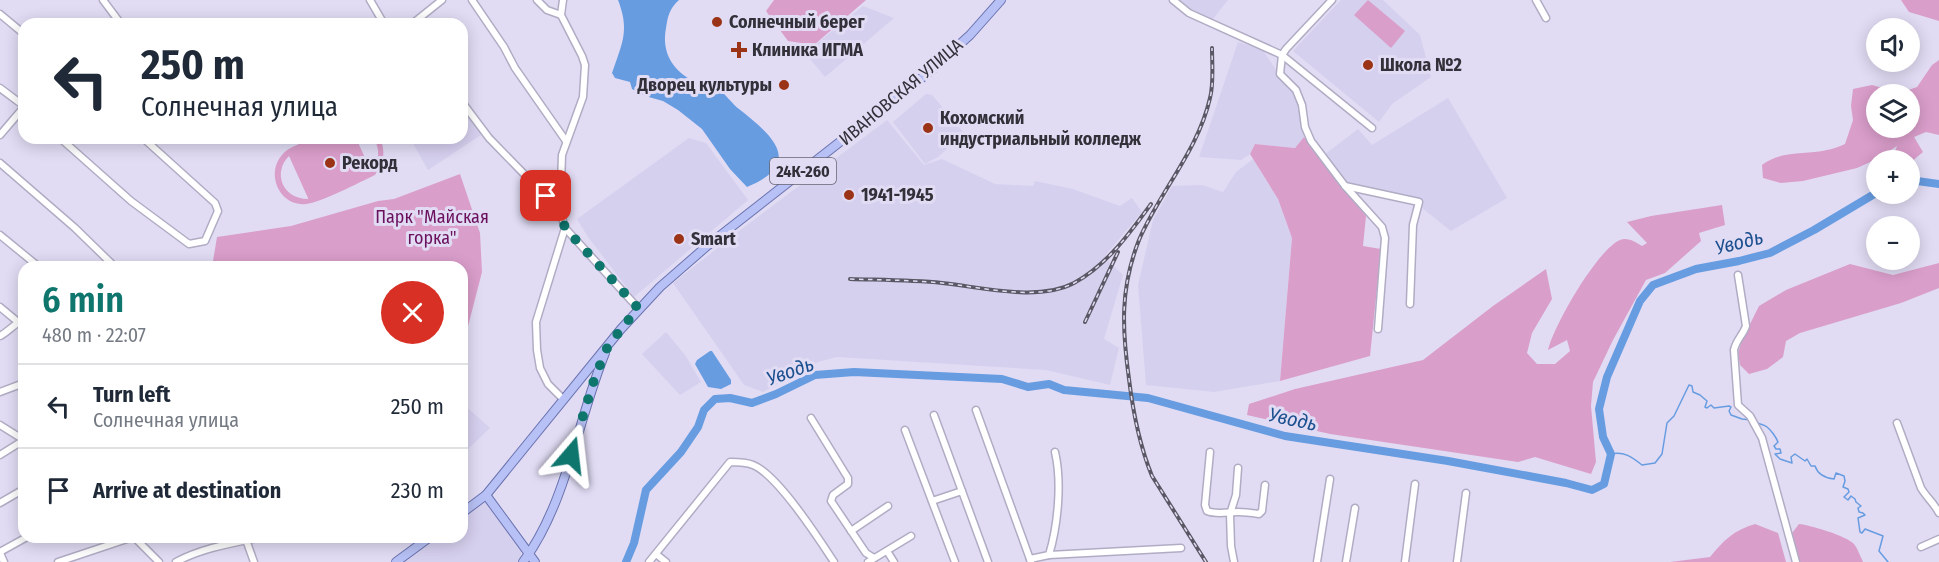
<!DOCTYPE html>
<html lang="en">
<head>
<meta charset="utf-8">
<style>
  :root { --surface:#fff; --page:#f6f6f7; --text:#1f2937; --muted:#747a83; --line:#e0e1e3; --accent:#0f766e }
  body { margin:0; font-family:"Fira Sans Condensed",sans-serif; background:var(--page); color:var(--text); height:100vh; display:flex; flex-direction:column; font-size:22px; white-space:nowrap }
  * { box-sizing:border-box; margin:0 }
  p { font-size:20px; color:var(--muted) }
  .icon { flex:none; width:33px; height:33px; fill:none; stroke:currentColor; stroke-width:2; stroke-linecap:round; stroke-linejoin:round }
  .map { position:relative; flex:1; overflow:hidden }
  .drawer { position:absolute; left:18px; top:261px; width:450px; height:282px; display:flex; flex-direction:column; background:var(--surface); border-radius:18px; box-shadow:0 3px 15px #0003 }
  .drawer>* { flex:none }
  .banner { position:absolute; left:18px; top:18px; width:450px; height:126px; border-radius:18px; box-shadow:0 3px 15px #0003; background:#fff; color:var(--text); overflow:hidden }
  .controls { position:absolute; left:1866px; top:18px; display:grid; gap:12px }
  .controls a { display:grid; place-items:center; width:54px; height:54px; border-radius:50%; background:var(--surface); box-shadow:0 3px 15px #0003; font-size:30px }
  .pin { position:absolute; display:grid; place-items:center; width:51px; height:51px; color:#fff; margin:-26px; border-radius:12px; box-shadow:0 3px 9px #0006 }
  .me { position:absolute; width:66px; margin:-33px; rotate:17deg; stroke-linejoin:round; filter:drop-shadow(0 0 4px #0008) }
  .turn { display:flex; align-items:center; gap:21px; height:126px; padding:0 24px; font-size:27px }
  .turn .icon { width:78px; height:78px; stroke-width:2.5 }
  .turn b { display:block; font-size:42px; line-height:51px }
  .round { display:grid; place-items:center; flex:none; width:63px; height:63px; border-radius:32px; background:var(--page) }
  .overview { display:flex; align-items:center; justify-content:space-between; height:102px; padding:0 24px }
  h1 { font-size:36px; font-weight:600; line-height:45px; color:var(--accent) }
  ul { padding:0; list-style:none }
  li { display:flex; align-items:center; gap:18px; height:84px; padding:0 24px; border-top:2px solid var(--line) }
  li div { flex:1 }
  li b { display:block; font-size:22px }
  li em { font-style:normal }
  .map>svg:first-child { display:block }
</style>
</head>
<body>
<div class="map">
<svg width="1939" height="562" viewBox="0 0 1939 562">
  <rect width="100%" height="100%" fill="#e1dcf4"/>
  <g fill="#d6d0ef">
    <path d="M1180,0H1228L1212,20L1192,11Z"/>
    <path d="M1341,0H1383L1420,35L1431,77L1392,104L1379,122L1293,51Z"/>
    <path d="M863,6L894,18L825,77L805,53Z"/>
    <path d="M1238,42L1262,49L1282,79L1296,95L1301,111L1304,137L1295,148L1255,144L1250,154L1241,160L1199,157Z"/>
    <path d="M926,94L932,95L964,133L938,157L925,164L893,122Z"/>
    <path d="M1448,98L1507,198L1451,231L1417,204L1346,184L1324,155L1358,129L1372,145Z"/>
    <path d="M462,109L481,135L428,170L410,138H462Z"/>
    <path d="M887,120L924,165L942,159L995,184L1033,186L1035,181L1073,189L1120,206L1132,198L1142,212L1104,257L1123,275L1104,339L1119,348L1110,385L1046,370L837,357L818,362L763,392L744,385L673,283L739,231Z"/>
    <path d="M689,138L706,143L748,200L634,297L588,237L577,219Z"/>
    <path d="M1253,159L1278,199L1292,238L1280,381L1214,392L1146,385L1138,285L1153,220L1172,186L1202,185L1223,192L1236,172Z"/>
    <path d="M666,332L685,355L701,382L680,395L642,354Z"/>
    <path d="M462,403L490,428L462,455Z"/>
    <path d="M482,501L487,503L521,549V556L518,562H403L434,537H462V516Z"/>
  </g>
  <g fill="#da9ecb" fill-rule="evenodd">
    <path d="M774,0H866L814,45L788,41L766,11Z"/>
    <path d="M1368,0L1405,31L1391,48L1354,15Z"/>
    <path d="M1901,0H1939V21L1909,12Z"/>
    <path d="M1939,60V135L1926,132L1914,137L1923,152L1910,163V160H1892L1897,146L1877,159L1857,168L1803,181L1781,183L1763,178L1762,165C1781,150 1805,155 1827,150C1833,149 1840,146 1845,144L1853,120L1851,106L1853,89L1872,85L1900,93L1917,87L1932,65ZM1876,94H1910V128H1876Z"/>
    <path d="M1304,137L1366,216L1363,246L1381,249L1370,356L1280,381L1292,238L1278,199L1250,154L1255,144L1295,148Z"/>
    <path d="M315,138H356L371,171C380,160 380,150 374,138H380C386,152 384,163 375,175C360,182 320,203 306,204C280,207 265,174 282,155C289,146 305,142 315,138ZM289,156L308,198V199C283,199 272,173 289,156Z"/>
    <path d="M460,174L480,233L482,272L466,334L462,332V267H212L217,237L291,226L378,201L394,199Z"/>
    <path d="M1722,205L1725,225L1699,233L1701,241L1665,273L1646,280L1613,340L1593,382L1591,406L1596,462L1591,474L1535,457L1518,462L1330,434L1247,415L1249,404L1295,389L1423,360L1493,306L1546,269L1552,299L1532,333L1527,353L1537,364H1555L1570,351L1567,340L1548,350C1554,325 1597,250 1620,240C1628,237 1635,242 1642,246L1647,243L1627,222L1651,216Z"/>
    <path d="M1939,263V288L1901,303L1800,333L1786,341L1783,357L1767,369L1749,374L1740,365L1738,353L1742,340L1759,306L1786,290L1850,264L1893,275Z"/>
    <path d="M1755,524L1778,533L1786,562H1670L1710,557C1723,541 1734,530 1755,524Z"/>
    <path d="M1799,524C1810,525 1847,536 1854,544C1858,549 1860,556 1863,562H1799L1792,533Z"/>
  </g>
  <g fill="#679ce1">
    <path d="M618,0H679C669,9 668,16 666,28C661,54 674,72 697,83C704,86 712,86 719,90C726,94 732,104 739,109C772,135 805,163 747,187L730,169L702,129L678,110L663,101L645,96L632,89L630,82L615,78L612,73C622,43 630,31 618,0Z"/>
    <path d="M710,351H712L731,380V384L721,389L708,387L695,364L697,360Z"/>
  </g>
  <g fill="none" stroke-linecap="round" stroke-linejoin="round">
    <g stroke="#679ce1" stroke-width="1.5">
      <path d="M1755,421C1759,425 1763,424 1767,427C1771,430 1776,437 1778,442L1774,446L1776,449H1780L1781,453L1775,454L1780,459L1792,463L1791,457L1795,454L1805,461L1807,459L1811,466H1815C1818,475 1825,478 1834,479L1836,473L1844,476L1845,481L1843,487L1848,489L1849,492L1844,497L1848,500L1851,496L1855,499L1856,502L1861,506L1858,508L1859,512L1863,513L1865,515L1858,518L1860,532L1862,533L1865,529L1883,536L1879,551L1888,562"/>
      <path d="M1611,454C1624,451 1632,457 1642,465L1655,463L1662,454L1667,423L1674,416L1689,385L1692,386L1693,392L1700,395L1707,401L1705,407L1707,408L1711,405L1714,408L1729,406L1731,407L1729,411L1731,415L1742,419L1751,420"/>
    </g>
    <g stroke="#679ce1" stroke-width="8">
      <path d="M1910,180L1939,184"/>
      <path d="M626,562L634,543L646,490L681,452L698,427L704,410L715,399L730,398L752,403L776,394L815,375L854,372L1002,379L1028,387L1049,384L1064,390L1148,398L1285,436L1448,461L1566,483L1592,490L1604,484L1611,454L1603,437L1599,409L1607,377L1640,301L1653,285L1696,269L1739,261L1770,253L1814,230L1876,193"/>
    </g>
    <g stroke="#b1acc4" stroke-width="9">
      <g id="minor">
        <path d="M103,0L121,24"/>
        <path d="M370,0L384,24"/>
        <path d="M472,0L504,47L515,68L566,141"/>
        <path d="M537,0L547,10L561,15"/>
        <path d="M1173,0L1189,13L1282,55L1372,128"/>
        <path d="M1332,0L1286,49L1282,55L1280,74L1296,90L1302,105L1305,127L1311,141L1345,186L1382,227L1385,238L1378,329"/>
        <path d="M1536,0L1546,18"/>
        <path d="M0,14L24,34"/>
        <path d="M412,24L442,0"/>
        <path d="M0,88L24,106"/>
        <path d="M462,102L489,138L560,211L565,228L638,308"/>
        <path d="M0,135L24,107"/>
        <path d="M60,138L131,201L189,244L205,241L218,211L215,203L143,138"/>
        <path d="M0,163L75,228L115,267"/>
        <path d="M1345,186L1419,202L1413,225L1410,304"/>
        <path d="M560,211L562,155L583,97L585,65L582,56L561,15L563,0"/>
        <path d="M0,235L39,267"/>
        <path d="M1738,275L1746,326C1743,335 1736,340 1734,350L1738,405L1750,416L1762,438L1796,562"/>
        <path d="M0,307L18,322"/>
        <path d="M0,336C8,332 16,322 24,320"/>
        <path d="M0,392L24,383"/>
        <path d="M563,399L548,384L540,368L537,350L536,322L565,228"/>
        <path d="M976,410L1031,562"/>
        <path d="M934,415L988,562"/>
        <path d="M811,418L848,478V484L833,495L831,501L866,553L874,558"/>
        <path d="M1897,423L1921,488C1927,498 1934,503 1939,513"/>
        <path d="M0,425L24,440"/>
        <path d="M905,430L955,562"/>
        <path d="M1210,452L1205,505L1207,511C1217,515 1227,512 1238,512C1245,512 1252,513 1259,514L1262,511L1265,485"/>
        <path d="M0,455L24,440"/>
        <path d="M932,501L962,491"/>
        <path d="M0,503L24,489"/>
        <path d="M851,531L888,506"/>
        <path d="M134,537L159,562"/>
        <path d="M245,537L254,562"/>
        <path d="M1921,547L1939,539"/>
        <path d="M887,551L894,562"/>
        <path d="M0,552L27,537"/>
        <path d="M0,553L4,562"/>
        <path d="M656,554L666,562"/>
        <path d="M1049,555L1181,548"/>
        <path d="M1030,559L1049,555C1058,525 1062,482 1055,452"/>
        <path d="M58,562L133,537"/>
        <path d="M176,562C202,548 233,543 262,537"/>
        <path d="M649,562L730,462C737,462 746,462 753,465C778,475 819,539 834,562"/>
        <path d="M868,562L911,536"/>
        <path d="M1234,562L1231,546L1230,514L1236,495L1238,468"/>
        <path d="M1317,562L1330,479"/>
        <path d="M1346,562L1355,508"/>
        <path d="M1405,562L1415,484"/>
        <path d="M1457,562L1466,493"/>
      </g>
    </g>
    <g stroke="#6b73af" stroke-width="10">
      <g id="major">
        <path d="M486,495L535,562"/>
        <path d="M462,513L486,495L621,329L660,287L707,246L928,73L970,35L1001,0"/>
        <path d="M396,562L430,537"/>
        <path d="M523,562C566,505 578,419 605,353"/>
      </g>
    </g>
    <use href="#minor" stroke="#fff" stroke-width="6"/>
    <use href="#major" stroke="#b8c1f5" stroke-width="8"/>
    <g stroke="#5b5865" stroke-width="4">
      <g id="rail">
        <path d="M850,279C881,280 912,280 942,283C981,287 1038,302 1074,283C1107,265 1129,234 1151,204"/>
        <path d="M1085,322L1118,252"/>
        <path d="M1206,562L1152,476C1139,444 1133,412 1129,379C1122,329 1120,288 1139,240C1160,191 1198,151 1210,98C1214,83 1212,64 1212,48"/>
      </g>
    </g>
    <use href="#rail" stroke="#e1dcf4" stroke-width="1.5" stroke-dasharray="4.5" stroke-linecap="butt"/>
  </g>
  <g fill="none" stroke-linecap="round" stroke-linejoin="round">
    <path stroke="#0f766e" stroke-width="10" stroke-dasharray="0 18" d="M546,196L560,210L565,228L638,308L608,346L595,377L571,455"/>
  </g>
  <g fill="#9b3317" stroke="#e1dcf4" stroke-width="2">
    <circle cx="717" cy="22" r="6"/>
    <path d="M736 41h6v6h6v6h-6v6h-6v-6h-6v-6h6z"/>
    <circle cx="1368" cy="65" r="6"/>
    <circle cx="784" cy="85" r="6"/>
    <circle cx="928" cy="128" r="6"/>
    <circle cx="330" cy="163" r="6"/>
    <circle cx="849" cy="195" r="6"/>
    <circle cx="679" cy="239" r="6"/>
  </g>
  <g text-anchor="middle" stroke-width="6" stroke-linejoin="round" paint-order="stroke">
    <rect fill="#e1dcf4" stroke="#666471" stroke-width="1.5" x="770" y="158" width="66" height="26" rx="4.5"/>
    <g font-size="16" font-weight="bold" fill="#323039">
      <text x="803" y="177">24К-260</text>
    </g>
    <g font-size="18" font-weight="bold" fill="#323039" stroke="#e1dcf4" text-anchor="start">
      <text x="729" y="28">Солнечный берег</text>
      <text x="752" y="56">Клиника ИГМА</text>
      <text x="1380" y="71">Школа №2</text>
      <text x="772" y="91" text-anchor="end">Дворец культуры</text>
      <text x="940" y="124">Кохомский<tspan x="940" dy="21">индустриальный колледж</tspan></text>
      <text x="342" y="169">Рекорд</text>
      <text x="861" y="201">1941-1945</text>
      <text x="691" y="245">Smart</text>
    </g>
    <g font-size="18" fill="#323039" stroke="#e1dcf4">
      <text transform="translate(901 92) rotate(-40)" y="6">ИВАНОВСКАЯ УЛИЦА</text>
    </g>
    <g font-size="18" fill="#6a105c" stroke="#e1dcf4">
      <text x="432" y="223">Парк "Майская<tspan x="432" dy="21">горка"</tspan></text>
    </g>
    <g font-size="20" font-style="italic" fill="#1b4f8e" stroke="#e1dcf4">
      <text transform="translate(1739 242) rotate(-14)" y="7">Уводь</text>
      <text transform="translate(790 371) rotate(-20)" y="7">Уводь</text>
      <text transform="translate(1293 419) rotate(12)" y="7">Уводь</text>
    </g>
  </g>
</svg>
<div class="controls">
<a><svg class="icon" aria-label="sound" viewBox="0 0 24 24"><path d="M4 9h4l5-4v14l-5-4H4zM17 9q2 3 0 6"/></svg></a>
<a><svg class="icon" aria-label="layers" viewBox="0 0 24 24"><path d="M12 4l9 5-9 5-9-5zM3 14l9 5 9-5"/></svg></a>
<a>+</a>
<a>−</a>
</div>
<div class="pin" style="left:546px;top:196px;background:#d93025"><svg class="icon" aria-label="arrive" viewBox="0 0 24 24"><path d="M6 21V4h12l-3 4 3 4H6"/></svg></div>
<svg class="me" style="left:571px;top:455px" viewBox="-20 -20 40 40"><path d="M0-17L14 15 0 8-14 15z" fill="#0f766e" stroke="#fff" stroke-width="4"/></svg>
<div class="banner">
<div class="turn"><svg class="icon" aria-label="left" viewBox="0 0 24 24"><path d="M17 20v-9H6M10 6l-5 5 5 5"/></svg><div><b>250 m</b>Солнечная улица</div></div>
</div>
<section class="drawer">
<div class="overview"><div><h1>6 min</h1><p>480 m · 22:07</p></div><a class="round" style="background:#d93025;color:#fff"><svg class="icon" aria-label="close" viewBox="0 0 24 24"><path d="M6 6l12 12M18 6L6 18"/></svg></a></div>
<ul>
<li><svg class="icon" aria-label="left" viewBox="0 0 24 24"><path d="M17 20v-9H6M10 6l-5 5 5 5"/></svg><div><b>Turn left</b><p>Солнечная улица</p></div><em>250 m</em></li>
<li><svg class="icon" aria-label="arrive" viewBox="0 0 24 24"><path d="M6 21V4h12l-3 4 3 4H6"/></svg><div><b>Arrive at destination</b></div><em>230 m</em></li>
</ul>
</section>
</div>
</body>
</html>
